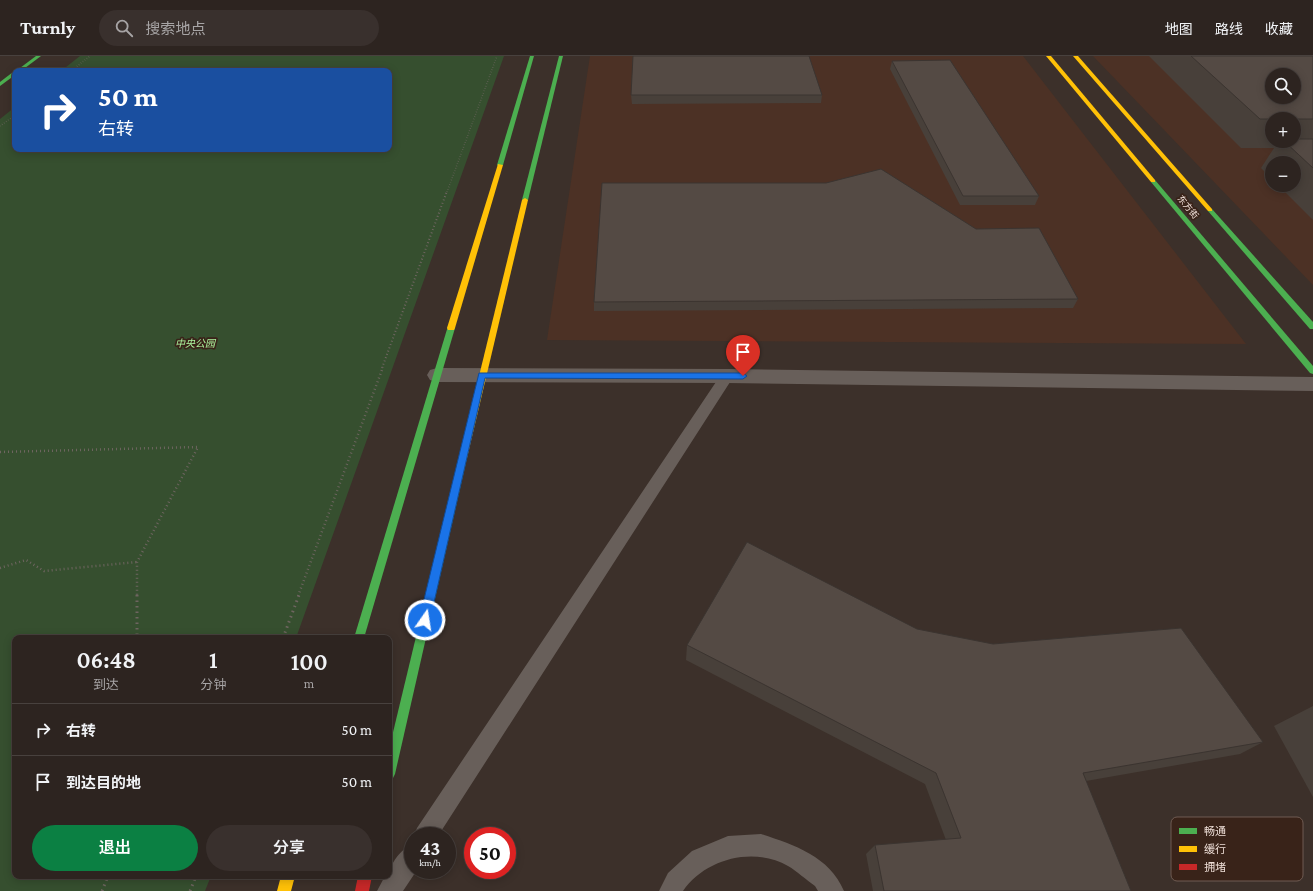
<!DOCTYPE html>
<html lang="zh">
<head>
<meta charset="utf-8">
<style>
  :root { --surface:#2d2420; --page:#39302d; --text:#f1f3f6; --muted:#a7a4a5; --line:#48413e; --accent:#0b8043 }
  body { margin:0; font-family:"Crimson Pro","Noto Sans SC",serif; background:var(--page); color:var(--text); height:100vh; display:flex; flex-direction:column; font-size:15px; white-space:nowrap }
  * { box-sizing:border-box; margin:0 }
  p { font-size:13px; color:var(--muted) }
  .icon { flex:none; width:22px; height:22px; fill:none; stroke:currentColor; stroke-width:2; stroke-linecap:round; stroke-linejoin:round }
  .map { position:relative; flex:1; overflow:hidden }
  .panel { position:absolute; left:12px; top:579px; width:380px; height:244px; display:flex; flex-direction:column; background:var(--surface); border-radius:8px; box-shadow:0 2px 10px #0003,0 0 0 1px var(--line) }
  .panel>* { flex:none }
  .hud { position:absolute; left:12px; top:12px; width:380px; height:84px; border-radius:8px; box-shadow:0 2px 10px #0003,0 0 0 1px var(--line); background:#1a4fa0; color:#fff; overflow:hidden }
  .tools { position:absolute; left:1265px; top:12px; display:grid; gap:8px }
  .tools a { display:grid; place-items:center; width:36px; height:36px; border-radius:50%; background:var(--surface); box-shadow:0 2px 10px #0003,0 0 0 1px var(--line); font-size:20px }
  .speed { position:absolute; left:404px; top:771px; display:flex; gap:8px; font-size:20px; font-weight:700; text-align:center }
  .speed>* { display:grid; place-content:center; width:52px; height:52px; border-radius:50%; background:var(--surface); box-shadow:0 2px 10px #0003,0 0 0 1px var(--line); line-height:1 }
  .speed small { font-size:10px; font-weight:400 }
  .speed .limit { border:6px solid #d22; background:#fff; color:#111 }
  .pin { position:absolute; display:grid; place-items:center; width:34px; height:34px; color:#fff; margin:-41px -17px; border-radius:50% 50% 50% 0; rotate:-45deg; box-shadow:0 0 4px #0007 }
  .pin .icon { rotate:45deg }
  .me { position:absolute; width:44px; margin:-22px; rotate:13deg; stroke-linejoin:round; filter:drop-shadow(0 0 3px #0008) }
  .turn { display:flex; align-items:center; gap:14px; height:84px; padding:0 20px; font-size:18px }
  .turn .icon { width:52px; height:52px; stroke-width:2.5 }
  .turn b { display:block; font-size:28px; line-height:34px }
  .eta { display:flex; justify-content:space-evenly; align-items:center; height:68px; text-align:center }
  .eta b { font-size:24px; font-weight:600; line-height:28px }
  .action { display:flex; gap:8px; margin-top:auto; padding:8px 20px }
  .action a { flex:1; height:46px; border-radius:24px; background:var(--accent); color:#fff; font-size:16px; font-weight:600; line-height:46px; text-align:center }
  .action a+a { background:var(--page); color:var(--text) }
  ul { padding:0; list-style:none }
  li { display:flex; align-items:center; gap:12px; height:52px; padding:0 20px; border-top:1px solid var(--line) }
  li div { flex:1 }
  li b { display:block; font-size:15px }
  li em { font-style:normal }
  header { display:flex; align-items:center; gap:24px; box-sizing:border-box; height:56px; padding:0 20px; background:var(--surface); border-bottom:1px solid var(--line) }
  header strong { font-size:19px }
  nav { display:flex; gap:22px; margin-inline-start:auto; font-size:14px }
  .search { width:280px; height:36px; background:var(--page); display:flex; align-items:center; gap:10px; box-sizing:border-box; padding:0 14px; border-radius:22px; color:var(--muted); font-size:15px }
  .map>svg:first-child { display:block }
</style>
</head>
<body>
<header>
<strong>Turnly</strong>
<div class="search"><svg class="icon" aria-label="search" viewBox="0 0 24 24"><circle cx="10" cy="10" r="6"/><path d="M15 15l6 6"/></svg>搜索地点</div>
<nav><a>地图</a><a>路线</a><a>收藏</a></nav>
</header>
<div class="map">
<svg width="1313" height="835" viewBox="0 0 1313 835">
  <rect width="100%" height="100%" fill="#3c302a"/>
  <g fill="#4c3125" fill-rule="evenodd">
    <path d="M590,0H1023L1246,288L547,284Z"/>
    <path d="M1093,0H1313V229ZM1272,19H1294V41H1272ZM1272,63H1294V85H1272ZM1272,107H1294V129H1272Z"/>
  </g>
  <path fill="#364f2f" d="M80,0H504L296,582H15V820H211L205,835H0V63L15,51V93H389V15H61Z"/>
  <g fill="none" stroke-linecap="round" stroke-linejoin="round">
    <g stroke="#6e6560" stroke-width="1.5" stroke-dasharray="0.5 2" stroke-linecap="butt">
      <path d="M71,15L90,0"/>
      <path d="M0,70L15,59"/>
      <path d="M447,136L497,0"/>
    </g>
    <path stroke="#6e6560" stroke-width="2" stroke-dasharray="1 2.5" stroke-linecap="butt" d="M382,312L447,135"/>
    <g stroke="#6e6560" stroke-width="2.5" stroke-dasharray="1 3" stroke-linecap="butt">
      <path d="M0,396L198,391L137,506V540"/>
      <path d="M0,512L26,504L44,515L137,506"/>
      <path d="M298,540L383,311"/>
    </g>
    <g stroke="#6e6560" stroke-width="3" stroke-dasharray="1.5 4" stroke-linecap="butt">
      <path d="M137,539V582"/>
      <path d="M283,582L299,539"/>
      <path d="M102,835L108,820"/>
      <path d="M190,835L196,820"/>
    </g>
    <g fill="#685f5a" fill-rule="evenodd">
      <path d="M727,315L732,317L734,320L732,323L438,780H414L417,772L722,317Z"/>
      <path d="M761,778C794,789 829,800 844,835H818L815,830C806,824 797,815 788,810C753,790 705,803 683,835H659L668,817L692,795L728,780Z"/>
      <path d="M413,788V814H417L403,835H377L385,820H389C389,808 402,792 413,788Z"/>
    </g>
    <path fill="#685f5a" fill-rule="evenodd" d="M437,312L727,313L1313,321V335L727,327L437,326L430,324L427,319L430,314Z"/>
    <g fill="#4caf50" fill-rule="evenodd">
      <path d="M36,0H41L21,15H16Z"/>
      <path d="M530,0H534L503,109L498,110L497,109Z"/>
      <path d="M559,0H563L528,144L525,146L522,144Z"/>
      <path d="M13,16H15V19L0,30V26Z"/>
      <path d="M1151,124H1155L1313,310V318L1310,317L1151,126Z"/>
      <path d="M1208,153H1212L1313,266V273H1310L1208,155Z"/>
      <path d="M448,270H454L455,272L364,582H354Z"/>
      <path d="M463,399L467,402L395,718L393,722L389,724V693L459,402Z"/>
    </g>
    <g fill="#ffc107" fill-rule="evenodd">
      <path d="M1046,0H1051L1155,124V126H1151Z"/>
      <path d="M1073,0H1078L1212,153V155H1208Z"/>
      <path d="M498,108L503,109L455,272L454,274H448L447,272Z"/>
      <path d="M525,142L528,144L467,402L463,405L459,402L522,144Z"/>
      <path d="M281,820H295L291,835H277Z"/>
    </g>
    <path fill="#c62828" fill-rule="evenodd" d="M358,820H372L369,835H355Z"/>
  </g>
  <g fill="#48403a" fill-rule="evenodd">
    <path d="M1149,0H1313V164L1278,129H1294V107H1272V123L1261,112L1274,92H1241ZM1272,63H1294V85H1272Z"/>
    <path d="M892,5L1039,140L1035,149H960L890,13Z"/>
    <path d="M631,39H822L821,47L632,48Z"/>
    <path d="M1078,243L1073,252L594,255V246Z"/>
    <path d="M917,573L1263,686L1240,698L1086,725L1131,835H873L866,798L875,789L946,784L925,728L686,604L687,589Z"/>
    <path d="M1313,650V741L1274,670Z"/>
  </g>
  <g fill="#544a44" stroke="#3b3430" fill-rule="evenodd">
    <path d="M633,0H809L822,39H631Z"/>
    <path d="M1191,0H1313V63H1260ZM1272,19H1294V41H1272Z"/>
    <path d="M950,4L1039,140H963L892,5Z"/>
    <path d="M1294,83H1313V112L1284,85H1294Z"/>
    <path d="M881,113L976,173L1039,172L1078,243L594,246L602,127H826Z"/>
    <path d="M747,486L917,573L993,588L1181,572L1263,686L1083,717L1131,835H884L875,789L961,782L936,717L687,589Z"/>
  </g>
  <path fill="#1a73e8" stroke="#114b97" d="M479,317H743L747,320L743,323L485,322L430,564L428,568L425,569L421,568L419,564Z"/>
  <g text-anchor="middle" stroke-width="3.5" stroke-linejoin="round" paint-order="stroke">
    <g font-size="9" fill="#eeded7" stroke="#392319">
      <text transform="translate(1188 151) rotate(50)" y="3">东方街</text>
    </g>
    <g font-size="10" font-style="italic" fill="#abf59e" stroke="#392319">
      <text x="195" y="291">中央公园</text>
    </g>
  </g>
  <rect x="1171" y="761" width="132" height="64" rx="6" fill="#392319" stroke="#6f5b52" stroke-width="1"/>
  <rect x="1179" y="772" width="18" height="6" fill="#4caf50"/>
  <rect x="1179" y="790" width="18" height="6" fill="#ffc107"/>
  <rect x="1179" y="808" width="18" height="6" fill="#c62828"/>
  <g font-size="11" fill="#eeded7">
    <text x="1204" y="779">畅通</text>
    <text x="1204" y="797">缓行</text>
    <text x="1204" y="815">拥堵</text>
  </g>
</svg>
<div class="tools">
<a><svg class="icon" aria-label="search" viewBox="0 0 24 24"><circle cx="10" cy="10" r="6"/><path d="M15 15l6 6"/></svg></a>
<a>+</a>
<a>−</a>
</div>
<div class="speed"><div>43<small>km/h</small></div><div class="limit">50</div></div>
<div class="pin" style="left:743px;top:320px;background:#d93025"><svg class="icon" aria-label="arrive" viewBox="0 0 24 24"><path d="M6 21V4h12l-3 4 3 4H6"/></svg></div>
<svg class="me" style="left:425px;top:564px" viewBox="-20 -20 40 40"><circle r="17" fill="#1a73e8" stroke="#fff" stroke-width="3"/><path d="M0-11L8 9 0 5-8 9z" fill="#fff"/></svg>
<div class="hud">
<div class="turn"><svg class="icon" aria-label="right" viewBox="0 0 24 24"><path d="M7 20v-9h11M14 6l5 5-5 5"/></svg><div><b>50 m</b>右转</div></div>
</div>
<section class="panel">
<div class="eta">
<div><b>06:48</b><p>到达</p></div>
<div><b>1</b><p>分钟</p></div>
<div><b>100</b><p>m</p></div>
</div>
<ul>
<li><svg class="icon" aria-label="right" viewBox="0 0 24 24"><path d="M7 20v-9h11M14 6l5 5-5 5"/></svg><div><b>右转</b></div><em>50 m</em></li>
<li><svg class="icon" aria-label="arrive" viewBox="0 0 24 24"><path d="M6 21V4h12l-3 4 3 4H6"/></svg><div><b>到达目的地</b></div><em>50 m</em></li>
</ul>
<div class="action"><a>退出</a><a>分享</a></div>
</section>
</div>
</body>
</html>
